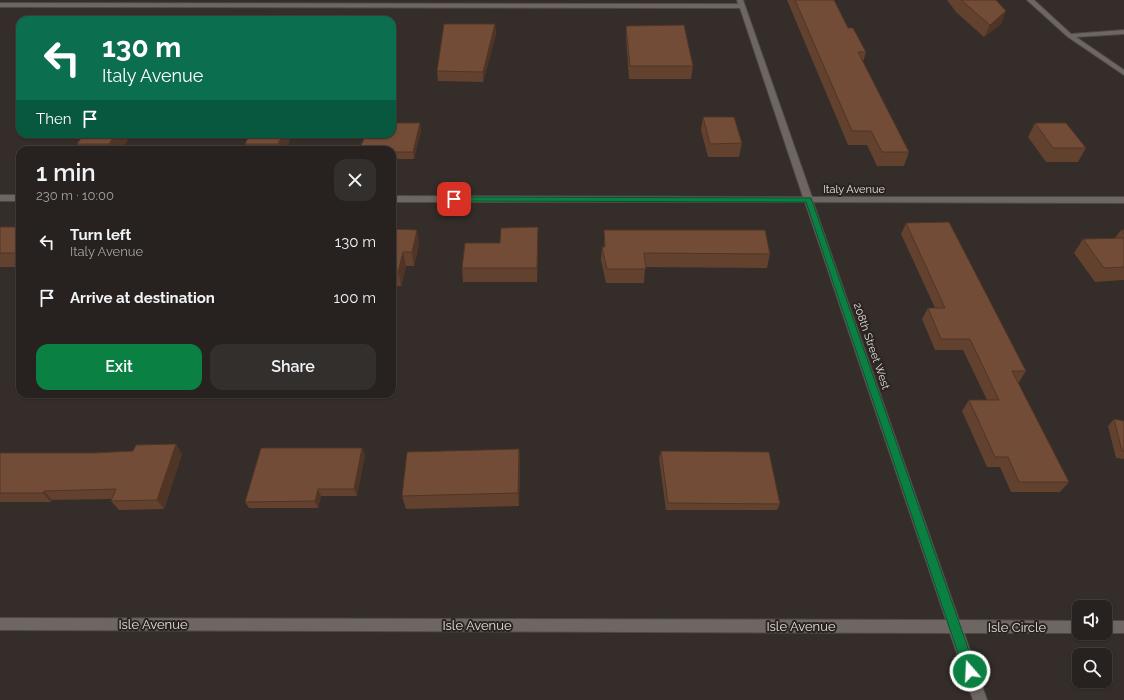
<!DOCTYPE html>
<html lang="en">
<head>
<meta charset="utf-8">
<style>
  :root { --surface:#27221f; --page:#332f2c; --text:#f1f3f6; --muted:#a4a4a4; --line:#433f3d; --accent:#0b8043 }
  body { margin:0; font-family:Raleway,sans-serif; background:var(--page); color:var(--text); height:100vh; display:flex; flex-direction:column; font-size:15px; white-space:nowrap }
  * { box-sizing:border-box; margin:0 }
  p { font-size:13px; color:var(--muted) }
  .icon { flex:none; width:22px; height:22px; fill:none; stroke:currentColor; stroke-width:2; stroke-linecap:round; stroke-linejoin:round }
  .map { position:relative; flex:1; overflow:hidden }
  .details { position:absolute; left:16px; top:146px; width:380px; height:252px; display:flex; flex-direction:column; background:var(--surface); border-radius:12px; box-shadow:0 1px 3px #0004,0 0 0 1px var(--line) }
  .details>* { flex:none }
  .banner { position:absolute; left:16px; top:16px; width:380px; height:122px; border-radius:12px; box-shadow:0 1px 3px #0004,0 0 0 1px var(--line); background:#0b6e4f; color:#fff; overflow:hidden }
  .buttons { position:absolute; left:1072px; top:600px; display:grid; gap:8px }
  .buttons a { display:grid; place-items:center; width:40px; height:40px; border-radius:8px; background:var(--surface); box-shadow:0 1px 3px #0004,0 0 0 1px var(--line); font-size:20px }
  .pin { position:absolute; display:grid; place-items:center; width:34px; height:34px; color:#fff; margin:-17px; border-radius:8px; box-shadow:0 2px 6px #0006 }
  .me { position:absolute; width:44px; margin:-22px; rotate:341deg; stroke-linejoin:round; filter:drop-shadow(0 0 3px #0008) }
  .turn { display:flex; align-items:center; gap:14px; height:84px; padding:0 20px; font-size:18px }
  .turn .icon { width:52px; height:52px; stroke-width:2.5 }
  .turn b { display:block; font-size:28px; line-height:34px }
  .then { display:flex; align-items:center; height:38px; padding:0 20px; background:#0003; gap:8px; font-size:15px }
  .round { display:grid; place-items:center; flex:none; width:42px; height:42px; border-radius:12px; background:var(--page) }
  .headline { display:flex; align-items:center; justify-content:space-between; height:68px; padding:0 20px }
  h1 { font-size:24px; font-weight:600; line-height:30px }
  .action { display:flex; gap:8px; margin-top:auto; padding:8px 20px }
  .action a { flex:1; height:46px; border-radius:12px; background:var(--accent); color:#fff; font-size:16px; font-weight:600; line-height:46px; text-align:center }
  .action a+a { background:var(--page); color:var(--text) }
  ul { padding:0; list-style:none }
  li { display:flex; align-items:center; gap:12px; height:56px; padding:0 20px }
  li div { flex:1 }
  li b { display:block; font-size:15px }
  li em { font-style:normal }
  .map>svg:first-child { display:block }
</style>
</head>
<body>
<div class="map">
<svg width="1124" height="700" viewBox="0 0 1124 700">
  <rect width="100%" height="100%" fill="#342d29"/>
  <g fill="none" stroke-linecap="round" stroke-linejoin="round">
    <g stroke="#4f4946" stroke-width="2">
      <g id="minor">
        <path d="M737,0H743L812,197H1124V203L813,202L959,620L1079,621L1080,633H964L987,700H973L950,633L0,630V618L946,620L805,202H392V196L803,197L740,8L0,7V3L738,4Z"/>
        <path d="M1027,0H1034L1071,34L1124,30V34L1076,37L1124,70V75L1068,37Z"/>
        <rect x="0" y="195" width="20" height="6"/>
        <path d="M1105,621H1124V633H1104Z"/>
      </g>
    </g>
    <use href="#minor" fill="#6e6662" fill-rule="evenodd"/>
  </g>
  <g fill="#62412e">
    <path d="M787,0H834L848,28L866,52L863,62L909,152L904,166H877L867,145H848Z"/>
    <path d="M947,0H996L1001,24L984,37L956,12Z"/>
    <path d="M495,24L496,34L483,82L438,81L437,71Z"/>
    <path d="M626,26L693,66L691,79H629L626,38Z"/>
    <path d="M703,117L742,143L739,157H708L701,130Z"/>
    <path d="M1035,123L1086,148L1078,162H1046L1028,137Z"/>
    <path d="M421,130L414,159H392V150Z"/>
    <path d="M84,134H132L121,150H80L77,144Z"/>
    <path d="M250,134H292L286,150H247L245,144Z"/>
    <path d="M906,223L1026,371L1019,382H1018L1069,482L1060,492H1011L1000,467H987L962,411L969,400H987L963,350H935L922,319L928,308H935L901,234Z"/>
    <rect x="0" y="227" width="20" height="40"/>
    <path d="M392,229L419,244L414,266H406L401,286H392Z"/>
    <path d="M604,230L770,254L767,268L645,267L644,283H606L601,260L602,247H604Z"/>
    <path d="M1121,230H1124V280L1095,282L1074,253L1083,239L1115,238Z"/>
    <path d="M538,241L537,282H463L462,268L500,243Z"/>
    <path d="M1114,419L1124,421V459L1116,458L1108,426Z"/>
    <path d="M362,448L365,455L357,496H321L318,508H249L245,502Z"/>
    <path d="M519,449L520,462L519,506L406,509L402,496Z"/>
    <path d="M661,451L780,504L777,510H666L659,458Z"/>
    <path d="M0,453L182,454L164,509L119,510L111,501L112,499L52,500L51,502H0Z"/>
  </g>
  <g fill="#503526">
    <path d="M1006,11L1001,24L984,37L990,25Z"/>
    <path d="M495,24L496,34L483,82V72Z"/>
    <path d="M420,123L421,130L414,159L413,152Z"/>
    <path d="M116,134H132L121,150H112L109,144Z"/>
    <path d="M283,134H292L286,150H280L278,144Z"/>
    <path d="M538,227V241L537,282V268Z"/>
    <path d="M417,230L419,244L414,266L412,252Z"/>
    <path d="M403,252L406,266L401,286L398,272Z"/>
    <path d="M176,444L182,454L164,509L157,500Z"/>
    <path d="M362,448L365,455L357,496L354,489Z"/>
    <path d="M519,449L520,462L519,506L518,493Z"/>
    <path d="M318,489L321,496L318,508L315,501Z"/>
    <path d="M44,491L52,500L51,502L43,493Z"/>
  </g>
  <g fill="#724c36" stroke="#503526">
    <path d="M795,0H834L848,28H853L866,52H858L909,152H882L871,131H852Z"/>
    <path d="M961,0H996L1006,11L990,25Z"/>
    <path d="M444,24H495L483,72L437,71Z"/>
    <path d="M684,25L693,66H630L626,26Z"/>
    <path d="M703,117H734L742,143L710,144Z"/>
    <path d="M392,123H420L413,152H392V150H359L366,134H392Z"/>
    <path d="M1035,123H1066L1086,148H1053Z"/>
    <path d="M84,134H116L109,144H77Z"/>
    <path d="M250,134H283L278,144H245Z"/>
    <path d="M949,222L1026,371H1012L1069,482H1019L1008,457H995L969,400H999L970,339H941L928,308H945L906,223Z"/>
    <rect x="0" y="227" width="20" height="26"/>
    <path d="M538,227L537,268H462L465,243H500L501,228Z"/>
    <path d="M392,229L417,230L412,252H403L398,272H392Z"/>
    <path d="M604,230H765L770,254L644,253L646,269H607L602,247H605Z"/>
    <path d="M1121,230H1124V234Z"/>
    <path d="M1124,238V267L1104,268L1083,239Z"/>
    <path d="M1114,419L1124,421V451H1122Z"/>
    <path d="M176,444L157,500L111,501L116,489L44,491L43,493H0V453H93L133,451L136,445Z"/>
    <path d="M261,448H362L354,489H318L315,501L245,502Z"/>
    <path d="M519,449L518,493L402,496L407,452Z"/>
    <path d="M661,451L769,452L780,504L668,503Z"/>
  </g>
  <path fill="#0b8043" stroke="#07532c" d="M451,197L811,198L976,671L974,675L970,677L965,675L964,671L806,202L454,201H451Z"/>
  <g text-anchor="middle" stroke-width="4" stroke-linejoin="round" paint-order="stroke">
    <g font-size="11" fill="#e2dedb" stroke="#2a2320">
      <text x="854" y="193">Italy Avenue</text>
      <text transform="translate(872 346) rotate(71)" y="4">208th Street West</text>
    </g>
    <g font-size="13" fill="#e2dedb" stroke="#2a2320">
      <text x="153" y="629">Isle Avenue</text>
      <text x="477" y="630">Isle Avenue</text>
      <text x="801" y="631">Isle Avenue</text>
      <text x="1017" y="632">Isle Circle</text>
    </g>
  </g>
</svg>
<div class="buttons">
<a><svg class="icon" aria-label="sound" viewBox="0 0 24 24"><path d="M4 9h4l5-4v14l-5-4H4zM17 9q2 3 0 6"/></svg></a>
<a><svg class="icon" aria-label="search" viewBox="0 0 24 24"><circle cx="10" cy="10" r="6"/><path d="M15 15l6 6"/></svg></a>
</div>
<div class="pin" style="left:454px;top:199px;background:#d93025"><svg class="icon" aria-label="arrive" viewBox="0 0 24 24"><path d="M6 21V4h12l-3 4 3 4H6"/></svg></div>
<svg class="me" style="left:970px;top:671px" viewBox="-20 -20 40 40"><circle r="17" fill="#0b8043" stroke="#fff" stroke-width="3"/><path d="M0-11L8 9 0 5-8 9z" fill="#fff"/></svg>
<div class="banner">
<div class="turn"><svg class="icon" aria-label="left" viewBox="0 0 24 24"><path d="M17 20v-9H6M10 6l-5 5 5 5"/></svg><div><b>130 m</b>Italy Avenue</div></div>
<div class="then">Then<svg class="icon" aria-label="arrive" viewBox="0 0 24 24"><path d="M6 21V4h12l-3 4 3 4H6"/></svg></div>
</div>
<section class="details">
<div class="headline"><div><h1>1 min</h1><p>230 m · 10:00</p></div><a class="round"><svg class="icon" aria-label="close" viewBox="0 0 24 24"><path d="M6 6l12 12M18 6L6 18"/></svg></a></div>
<ul>
<li><svg class="icon" aria-label="left" viewBox="0 0 24 24"><path d="M17 20v-9H6M10 6l-5 5 5 5"/></svg><div><b>Turn left</b><p>Italy Avenue</p></div><em>130 m</em></li>
<li><svg class="icon" aria-label="arrive" viewBox="0 0 24 24"><path d="M6 21V4h12l-3 4 3 4H6"/></svg><div><b>Arrive at destination</b></div><em>100 m</em></li>
</ul>
<div class="action"><a>Exit</a><a>Share</a></div>
</section>
</div>
</body>
</html>
